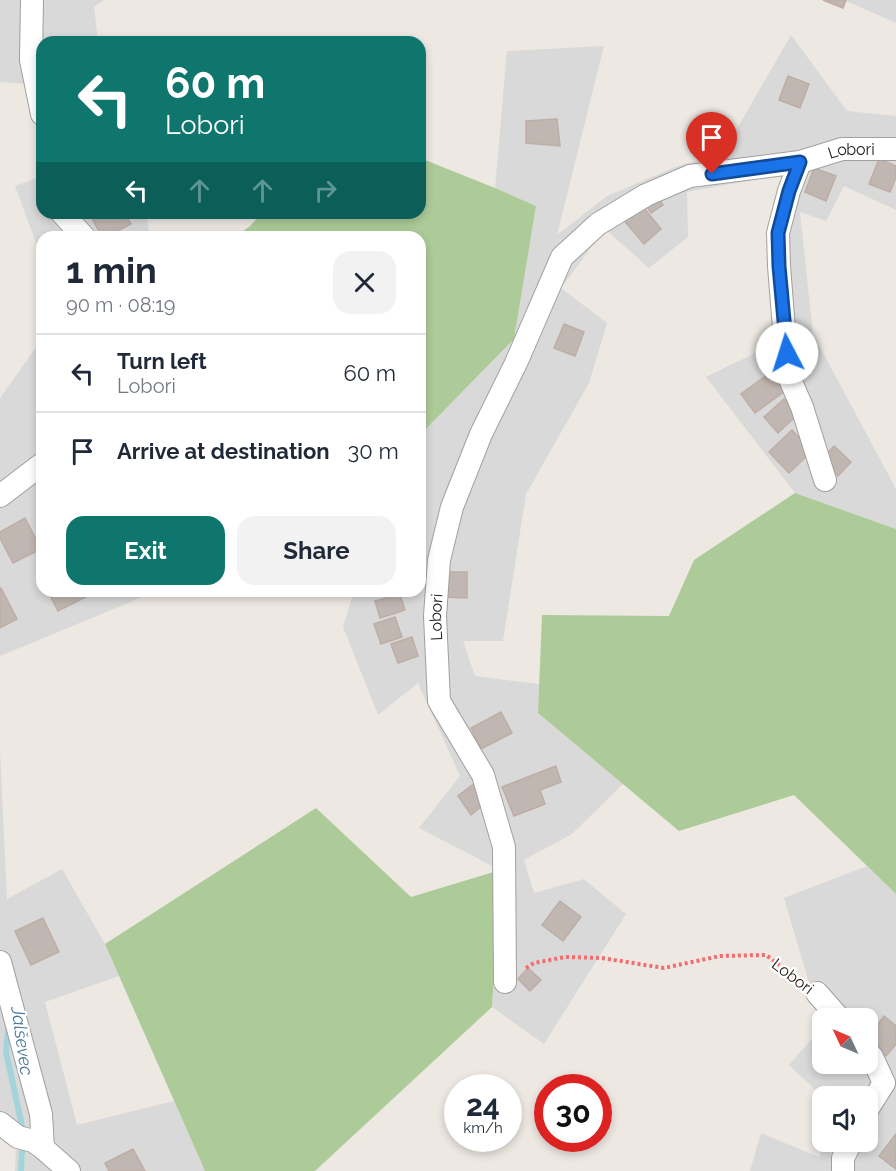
<!DOCTYPE html>
<html lang="en">
<head>
<meta charset="utf-8">
<style>
  :root { --surface:#fff; --page:#f2f2f3; --text:#1f2937; --muted:#747a83; --line:#e0e1e3; --accent:#0f766e }
  body { margin:0; font-family:Raleway,sans-serif; background:var(--page); color:var(--text); height:100vh; display:flex; flex-direction:column; font-size:22px; white-space:nowrap }
  * { box-sizing:border-box; margin:0 }
  p { font-size:20px; color:var(--muted) }
  .icon { flex:none; width:33px; height:33px; fill:none; stroke:currentColor; stroke-width:2; stroke-linecap:round; stroke-linejoin:round }
  .map { position:relative; flex:1; overflow:hidden }
  .panel { position:absolute; left:36px; top:231px; width:390px; height:366px; display:flex; flex-direction:column; background:var(--surface); border-radius:18px; box-shadow:0 3px 9px #0003 }
  .panel>* { flex:none }
  .hud { position:absolute; left:36px; top:36px; width:390px; height:183px; border-radius:18px; box-shadow:0 3px 9px #0003; background:#0f766e; color:#fff; overflow:hidden }
  .needle { width:39px; rotate:314deg }
  .tools { position:absolute; left:812px; top:1008px; display:grid; gap:12px }
  .tools a { display:grid; place-items:center; width:66px; height:66px; border-radius:12px; background:var(--surface); box-shadow:0 3px 9px #0003; font-size:30px }
  .speed { position:absolute; left:444px; top:1074px; display:flex; gap:12px; font-size:30px; font-weight:700; text-align:center }
  .speed>* { display:grid; place-content:center; width:78px; height:78px; border-radius:50%; background:var(--surface); box-shadow:0 3px 9px #0003; line-height:1 }
  .speed small { font-size:15px; font-weight:400 }
  .speed .limit { border:9px solid #d22; background:#fff; color:#111 }
  .pin { position:absolute; display:grid; place-items:center; width:51px; height:51px; color:#fff; margin:-62px -26px; border-radius:50% 50% 50% 0; rotate:-45deg; box-shadow:0 0 6px #0007 }
  .pin .icon { rotate:45deg }
  .me { position:absolute; width:66px; margin:-33px; rotate:355deg; stroke-linejoin:round; filter:drop-shadow(0 0 4px #0008) }
  .turn { display:flex; align-items:center; gap:21px; height:126px; padding:0 30px; font-size:27px }
  .turn .icon { width:78px; height:78px; stroke-width:2.5 }
  .turn b { display:block; font-size:42px; line-height:51px }
  .lanes { display:flex; align-items:center; height:57px; padding:0 30px; background:#0003; justify-content:center; gap:30px; direction:ltr }
  .lanes .off { opacity:.35 }
  .round { display:grid; place-items:center; flex:none; width:63px; height:63px; border-radius:18px; background:var(--page) }
  .summary { display:flex; align-items:center; justify-content:space-between; height:102px; padding:0 30px }
  h1 { font-size:36px; font-weight:700; line-height:45px }
  .primary-button { display:flex; gap:12px; margin-top:auto; padding:12px 30px }
  .primary-button a { flex:1; height:69px; border-radius:18px; background:var(--accent); color:#fff; font-size:24px; font-weight:700; line-height:69px; text-align:center }
  .primary-button a+a { background:var(--page); color:var(--text) }
  ul { padding:0; list-style:none }
  li { display:flex; align-items:center; gap:18px; height:78px; padding:0 30px; border-top:2px solid var(--line) }
  li div { flex:1 }
  li b { display:block; font-size:22px }
  li em { font-style:normal }
  .map>svg:first-child { display:block }
</style>
</head>
<body>
<div class="map">
<svg width="896" height="1171" viewBox="0 0 896 1171">
  <rect width="100%" height="100%" fill="#ede8e2"/>
  <g fill="#dad9d9" fill-rule="evenodd">
    <path d="M0,0H104L94,7L98,42H42V85L0,82Z"/>
    <path d="M844,0H896V23Z"/>
    <path d="M791,35L847,111L896,116V210L844,186L826,221L800,212L813,334L896,489V529L795,493L706,377L788,337L786,230L797,172L687,192L688,237L649,268L605,229L561,288L607,323L589,383L526,494L503,641H463L475,676L539,684L538,713L623,784L572,834L524,860L534,893L584,879L626,914L544,1044L492,1007L500,870L419,828L460,776L418,683L378,715L343,627L354,591H420V435L514,339L536,206L495,188L507,51L604,46L557,235L607,196L675,167L723,153Z"/>
    <path d="M42,176V213H146L150,237H42V259L15,186Z"/>
    <path d="M42,339V591H157L0,656V398Z"/>
    <path d="M0,750L7,899L62,869L105,944L119,976L45,1002L77,1125L174,1101L205,1171H15L16,1145L0,1133Z"/>
    <path d="M867,866L896,894V1171H750L761,1133L819,1157L824,1142H867V1096H822L789,1065L822,1027L784,898ZM822,1018H867V1064H822Z"/>
  </g>
  <g fill="#adcb98">
    <path d="M420,158L495,188L536,206L514,339L420,435V237H235L250,226L262,213H420Z"/>
    <path d="M795,493L896,529V894L794,795L679,831L538,713L542,615L669,616L694,560Z"/>
    <path d="M316,808L411,897L500,870L492,1007L315,1171H205L105,944Z"/>
  </g>
  <g fill="none" stroke-linecap="round" stroke-linejoin="round">
    <g stroke="#a4d4d9" stroke-width="6">
      <path d="M8,1029L6,1052L22,1126"/>
      <path d="M21,1171L22,1150"/>
    </g>
  </g>
  <g fill="#c1b7b2" stroke="#beada5" stroke-width="1.5">
    <path d="M823,0H846L843,8Z"/>
    <path d="M788,76L809,84L800,108L779,100Z"/>
    <path d="M557,119L560,146L526,143V121Z"/>
    <path d="M879,159L896,166V177L890,192L869,184Z"/>
    <path d="M814,168L836,176L826,201L805,192Z"/>
    <path d="M656,195L663,205L651,213L644,202Z"/>
    <path d="M639,202L661,229L644,244L621,217Z"/>
    <path d="M89,213H125L131,224L106,237H102Z"/>
    <path d="M564,324L584,332L575,356L554,348Z"/>
    <path d="M771,372L785,391L755,413L741,394Z"/>
    <path d="M784,399L798,414L778,433L764,417Z"/>
    <path d="M792,430L812,451L789,473L769,452Z"/>
    <path d="M834,446L851,462L838,476L821,460Z"/>
    <path d="M25,518L41,549L13,563L0,538V532Z"/>
    <path d="M441,572H467V598L441,597Z"/>
    <path d="M1,588L17,619L0,628V589Z"/>
    <path d="M48,591H83L86,597L58,611Z"/>
    <path d="M384,591H410V592L400,595L405,610L380,618L375,601L386,598Z"/>
    <path d="M395,617L402,637L381,644L374,624Z"/>
    <path d="M412,637L418,656L398,663L391,644Z"/>
    <path d="M501,712L512,733L481,749L471,728Z"/>
    <path d="M556,766L561,782L540,790L545,804L514,816L502,787Z"/>
    <path d="M476,782L488,801L471,815L458,796Z"/>
    <path d="M560,901L581,917L563,941L542,925Z"/>
    <path d="M43,918L59,952L31,965L15,931Z"/>
    <path d="M528,968L541,980L530,991L518,979Z"/>
    <path d="M884,1016L896,1026V1044L886,1056L867,1042V1039Z"/>
    <path d="M896,1134V1169L879,1156Z"/>
    <path d="M133,1149L145,1171H109L105,1163Z"/>
  </g>
  <g fill="none" stroke-linecap="round" stroke-linejoin="round">
    <g stroke="#a0a0a0" stroke-width="24">
      <g id="minor">
        <path d="M32,0L31,60L42,114"/>
        <path d="M800,162L789,191L778,233L779,266L784,329L789,377L802,407L825,480"/>
        <path d="M62,213L84,237"/>
        <path d="M0,496L42,464"/>
        <path d="M0,962L41,1114L43,1148"/>
        <path id="s1" d="M505,982L504,847L483,775L439,701L435,616L439,560L452,507L481,434L516,363L562,257L598,224L646,195L690,176L800,162L842,149H896"/>
        <path d="M817,993L839,1018"/>
        <path d="M867,1051L872,1057L884,1083L867,1110"/>
        <path d="M0,1123L18,1137L33,1141L43,1148L69,1171"/>
        <path d="M843,1171V1158L851,1142"/>
      </g>
    </g>
    <path stroke="#f46c6e" stroke-width="4" stroke-dasharray="3 3" stroke-linecap="butt" d="M526,968L534,963L565,957L602,958L664,968L720,956L766,955L802,982"/>
    <use href="#minor" stroke="#fff" stroke-width="22"/>
  </g>
  <g fill="none" stroke-linecap="round" stroke-linejoin="round">
    <g stroke="#114b97" stroke-width="15">
      <path id="route" d="M712,174L800,162L789,191L778,233L779,266L787,353"/>
    </g>
    <use href="#route" stroke="#1a73e8" stroke-width="10"/>
  </g>
  <g text-anchor="middle" stroke-width="4.5" stroke-linejoin="round" paint-order="stroke">
    <g font-size="16" fill="#1c1c1c" stroke="#fff">
      <text dy="6" stroke="none"><textPath href="#s1" startOffset="1082">Lobori</textPath></text>
      <text dy="6" stroke="none"><textPath href="#s1" startOffset="380">Lobori</textPath></text>
      <text transform="translate(793 976) rotate(37)" y="6">Lobori</text>
    </g>
    <g font-size="18" font-style="italic" fill="#477998" stroke="#fff">
      <text transform="translate(22 1041) rotate(82)" y="6">Jalševec</text>
    </g>
  </g>
</svg>
<div class="tools">
<a><svg class="needle" viewBox="-14 -14 28 28"><path d="M0-13l5 13h-10z" fill="#e53935"/><path d="M0 13l5-13h-10z" fill="#747a83"/></svg></a>
<a><svg class="icon" aria-label="sound" viewBox="0 0 24 24"><path d="M4 9h4l5-4v14l-5-4H4zM17 9q2 3 0 6"/></svg></a>
</div>
<div class="speed"><div>24<small>km/h</small></div><div class="limit">30</div></div>
<div class="pin" style="left:712px;top:174px;background:#d93025"><svg class="icon" aria-label="arrive" viewBox="0 0 24 24"><path d="M6 21V4h12l-3 4 3 4H6"/></svg></div>
<svg class="me" style="left:787px;top:353px" viewBox="-20 -20 40 40"><circle r="19" fill="#fff"/><path d="M0-13L10 11 0 6-10 11z" fill="#1a73e8"/></svg>
<div class="hud">
<div class="turn"><svg class="icon" aria-label="left" viewBox="0 0 24 24"><path d="M17 20v-9H6M10 6l-5 5 5 5"/></svg><div><b>60 m</b>Lobori</div></div>
<div class="lanes"><svg class="icon" aria-label="left" viewBox="0 0 24 24"><path d="M17 20v-9H6M10 6l-5 5 5 5"/></svg><svg class="icon off" aria-label="ahead" viewBox="0 0 24 24"><path d="M12 20V5M6 11l6-6 6 6"/></svg><svg class="icon off" aria-label="ahead" viewBox="0 0 24 24"><path d="M12 20V5M6 11l6-6 6 6"/></svg><svg class="icon off" aria-label="right" viewBox="0 0 24 24"><path d="M7 20v-9h11M14 6l5 5-5 5"/></svg></div>
</div>
<section class="panel">
<div class="summary"><div><h1>1 min</h1><p>90 m · 08:19</p></div><a class="round"><svg class="icon" aria-label="close" viewBox="0 0 24 24"><path d="M6 6l12 12M18 6L6 18"/></svg></a></div>
<ul>
<li><svg class="icon" aria-label="left" viewBox="0 0 24 24"><path d="M17 20v-9H6M10 6l-5 5 5 5"/></svg><div><b>Turn left</b><p>Lobori</p></div><em>60 m</em></li>
<li><svg class="icon" aria-label="arrive" viewBox="0 0 24 24"><path d="M6 21V4h12l-3 4 3 4H6"/></svg><div><b>Arrive at destination</b></div><em>30 m</em></li>
</ul>
<div class="primary-button"><a>Exit</a><a>Share</a></div>
</section>
</div>
</body>
</html>
